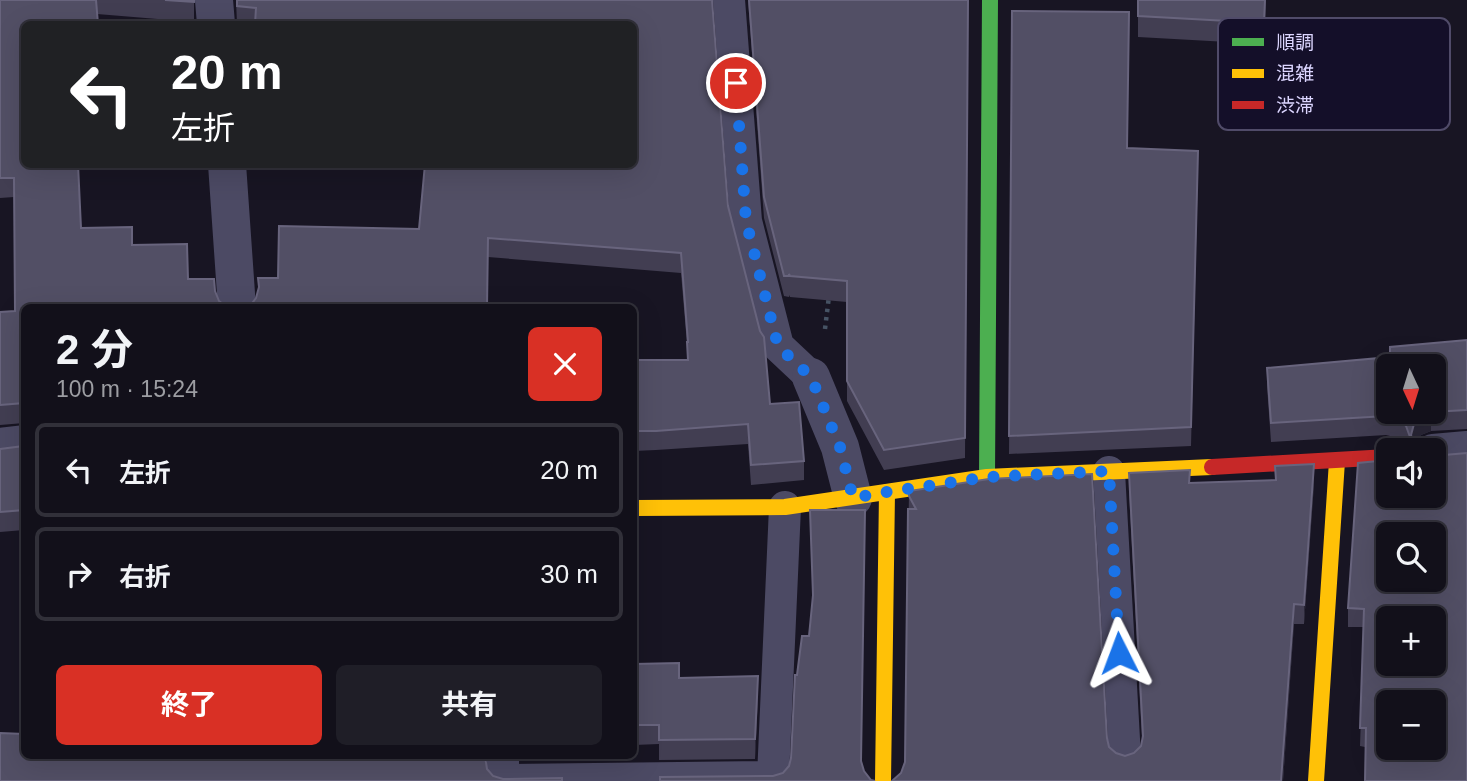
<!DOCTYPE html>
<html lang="ja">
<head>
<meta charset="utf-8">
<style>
  :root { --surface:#12101a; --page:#1f1e27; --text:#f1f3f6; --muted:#9c9da2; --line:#313039; --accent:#d93025 }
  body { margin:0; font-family:Helvetica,"Noto Sans JP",sans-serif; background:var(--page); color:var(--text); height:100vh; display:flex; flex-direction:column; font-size:26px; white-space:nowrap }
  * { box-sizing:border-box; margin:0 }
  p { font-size:23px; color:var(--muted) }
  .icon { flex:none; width:38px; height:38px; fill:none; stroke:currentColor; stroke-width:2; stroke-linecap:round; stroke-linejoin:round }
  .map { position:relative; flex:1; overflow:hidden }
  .side { position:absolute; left:21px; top:304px; width:616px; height:455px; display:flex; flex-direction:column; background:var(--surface); border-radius:10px; box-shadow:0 7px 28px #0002,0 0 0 2px var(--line) }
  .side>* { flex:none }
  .banner { position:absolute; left:21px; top:21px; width:616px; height:147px; border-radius:10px; box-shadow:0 7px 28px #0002,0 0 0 2px var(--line); background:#202124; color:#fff; overflow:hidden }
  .needle { width:46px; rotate:176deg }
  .buttons { position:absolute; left:1376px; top:354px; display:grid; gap:14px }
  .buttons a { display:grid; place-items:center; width:70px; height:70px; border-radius:10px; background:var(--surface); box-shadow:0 7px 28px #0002,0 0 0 2px var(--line); font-size:35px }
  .pin { position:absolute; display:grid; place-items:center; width:60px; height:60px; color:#fff; margin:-30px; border:4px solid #fff; border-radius:50%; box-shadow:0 2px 7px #0007 }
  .me { position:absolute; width:77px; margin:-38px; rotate:357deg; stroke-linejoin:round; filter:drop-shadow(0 0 5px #0008) }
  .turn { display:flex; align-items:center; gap:24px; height:147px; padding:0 35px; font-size:32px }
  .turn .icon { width:91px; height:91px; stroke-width:2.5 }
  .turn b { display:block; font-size:49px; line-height:60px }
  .round { display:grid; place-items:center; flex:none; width:74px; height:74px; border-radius:10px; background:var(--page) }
  .summary { display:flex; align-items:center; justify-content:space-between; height:119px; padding:0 35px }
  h1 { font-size:42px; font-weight:700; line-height:52px }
  .button { display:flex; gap:14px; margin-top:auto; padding:14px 35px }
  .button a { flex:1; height:80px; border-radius:10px; background:var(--accent); color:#fff; font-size:28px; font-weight:700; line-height:80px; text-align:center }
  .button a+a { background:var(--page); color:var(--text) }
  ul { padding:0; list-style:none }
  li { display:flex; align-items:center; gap:21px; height:94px; margin:0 14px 10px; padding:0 21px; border:4px solid var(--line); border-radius:10px }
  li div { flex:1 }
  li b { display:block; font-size:26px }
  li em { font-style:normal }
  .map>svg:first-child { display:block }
</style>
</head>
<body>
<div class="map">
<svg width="1467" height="781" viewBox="0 0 1467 781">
  <rect width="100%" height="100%" fill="#181523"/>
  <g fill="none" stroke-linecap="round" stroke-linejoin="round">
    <path stroke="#465364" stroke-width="4.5" stroke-dasharray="3.5 5" stroke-linecap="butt" d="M825,329L829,296"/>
    <g stroke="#4c4a64" stroke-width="32">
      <path d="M729,0L746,221L778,346L811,377"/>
      <path d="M1109,472L1125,757"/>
      <path d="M503,756V780L773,777L785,507"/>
    </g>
    <g stroke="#4c4a64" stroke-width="38">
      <path d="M214,0L216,24"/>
      <path d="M227,164L237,308"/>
      <path d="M811,377L840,447L853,498"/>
      <path d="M0,447L24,444"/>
      <path d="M1433,453L1467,450"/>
    </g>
    <path stroke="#4caf50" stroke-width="16" d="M987,477L990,0"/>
    <g stroke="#ffc107" stroke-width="16">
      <path d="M634,508L785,507L987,477L1212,467"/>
      <path d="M883,781L887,492"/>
      <path d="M1316,781L1337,461"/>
    </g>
    <path stroke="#c62828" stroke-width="16" d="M1212,467L1388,457"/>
  </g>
  <g fill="#423e52">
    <path d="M0,0H194V22L97,14L24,24V423L0,425V312L15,311L14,197L0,198Z"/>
    <path d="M236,0H712L728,206L770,404L804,461V480L751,485L748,444L656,450L634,451V360H687V344L681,273L488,257L249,307L256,298L258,290V278H278L419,229L425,167L395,164H634V24H237Z"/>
    <path d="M748,0H968L965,458L884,470L847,401V302L790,297L789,295V297L784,296L764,218Z"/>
    <path d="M1266,0L1264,44L1138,37V16Z"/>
    <path d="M1012,11L1127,148L1198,169L1191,446L1009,454Z"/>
    <path d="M1467,340V429L1431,431L1421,435L1407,448L1406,445L1398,438L1386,435L1271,442L1267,386V368L1390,357V347Z"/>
    <path d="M24,446V530L0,532V449Z"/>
    <path d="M1388,460L1365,747L1360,746L1364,627H1348V608Z"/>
    <path d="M1275,466L1314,484L1304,624H1294L1283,781H893L901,773L905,762L909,491L1107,738L1109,747L1116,753L1125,756L1134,753L1141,746L1142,740L1129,492V473L1190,483L1275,480Z"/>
    <path d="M634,664L679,678L758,695L755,759L659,760V744L634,745Z"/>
    <path d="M520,756H561V761H521Z"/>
  </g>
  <g fill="#2a2737">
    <path d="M1265,0H1266L1264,44V23Z"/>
    <path d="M1431,412V431L1421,435L1414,443L1411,435L1414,424L1421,416Z"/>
    <path d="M1314,464V484L1304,624V605Z"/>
    <path d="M1294,604V624L1283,781H1281Z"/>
    <path d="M758,676V695L755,759V739Z"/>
  </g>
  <g fill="#524f65" stroke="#68647d" stroke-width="2" fill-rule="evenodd">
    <path d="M0,0H96L98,24H24V164H78L81,228L132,227V245L187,244L188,279H214L215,291L219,301L228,308H24V403L0,405V312L15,311L14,178H0Z"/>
    <path d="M165,0H194V2Z"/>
    <path d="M237,0H712L728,206L760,331L764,337L770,404L799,402L804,461L751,465L748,424L656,431H634V360H688L687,342H688L681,253L488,238L487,308H245L249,307L256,298L259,287L258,278H278L279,226L419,229L425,164H634V24H255L256,8L237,6Z"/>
    <path d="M749,0H968L965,438L884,450L847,381V281L790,276L789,274V276H784L764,197Z"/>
    <path d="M1138,0H1265L1264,23L1138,16Z"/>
    <path d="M1012,11L1129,12L1127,148L1198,151L1191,427L1009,436Z"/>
    <path d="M1467,340V410L1431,412L1421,416L1414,424L1411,435L1415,446L1419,450H1406L1410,437L1406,426L1398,419L1386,416L1271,423L1267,368L1390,357V347ZM1388,366H1433V411H1388Z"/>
    <path d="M24,446V510L0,512V449Z"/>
    <path d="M1467,453V781H1365L1366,728H1360L1364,609L1348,608L1358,463L1388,460V495H1433V456ZM1388,534H1433V579H1388ZM1388,618H1433V663H1388ZM1388,702H1433V747H1388Z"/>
    <path d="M1314,464L1304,605L1294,604L1281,781H892L901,773L905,762L908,509H916L909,496V491L989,479L1092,474L1107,738L1109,747L1116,753L1125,756L1134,753L1141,746L1143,736L1129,473L1190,470L1189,483L1276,480L1275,466Z"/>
    <path d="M810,510H865L861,761L864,771L871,780L875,781H660V777L773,776L783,773L789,766L791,758L795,675H797L802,636H809L813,595Z"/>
    <path d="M679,663V678L758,676L755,739L659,740V725H634V664Z"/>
    <path d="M0,733L24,734V756H485L487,769L493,776L503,779L562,778V781H0Z"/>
  </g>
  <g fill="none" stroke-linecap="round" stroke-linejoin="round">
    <path stroke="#1a73e8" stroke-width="12" stroke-dasharray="0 21.6" d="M736,83L746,221L778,346L811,377L840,447L853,498L887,492L987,477L1109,471L1119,653"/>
  </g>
  <rect x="1218" y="18" width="232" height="112" rx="10" fill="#140f29" stroke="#504b69" stroke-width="2"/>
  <rect x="1232" y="38" width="32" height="8" fill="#4caf50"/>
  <rect x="1232" y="69" width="32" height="9" fill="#ffc107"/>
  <rect x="1232" y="101" width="32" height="8" fill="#c62828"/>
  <g font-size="19" fill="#dcd6ff">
    <text x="1276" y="49">順調</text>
    <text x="1276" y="80">混雑</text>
    <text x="1276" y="112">渋滞</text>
  </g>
</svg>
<div class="buttons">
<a><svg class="needle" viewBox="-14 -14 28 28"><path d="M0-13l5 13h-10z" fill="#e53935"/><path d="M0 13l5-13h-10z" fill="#9c9da2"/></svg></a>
<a><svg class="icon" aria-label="sound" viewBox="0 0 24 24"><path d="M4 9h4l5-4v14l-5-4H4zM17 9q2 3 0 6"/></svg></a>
<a><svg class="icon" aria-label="search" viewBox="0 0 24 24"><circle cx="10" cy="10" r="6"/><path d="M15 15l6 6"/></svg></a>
<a>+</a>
<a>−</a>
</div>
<div class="pin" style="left:736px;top:83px;background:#d93025"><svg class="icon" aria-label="arrive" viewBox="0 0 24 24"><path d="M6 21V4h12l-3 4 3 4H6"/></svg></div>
<svg class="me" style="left:1119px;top:653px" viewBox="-20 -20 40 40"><path d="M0-17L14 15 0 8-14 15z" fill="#1a73e8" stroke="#fff" stroke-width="4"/></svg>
<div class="banner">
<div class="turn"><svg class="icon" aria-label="left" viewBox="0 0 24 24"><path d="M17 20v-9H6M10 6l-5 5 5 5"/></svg><div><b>20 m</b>左折</div></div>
</div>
<section class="side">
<div class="summary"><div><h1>2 分</h1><p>100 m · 15:24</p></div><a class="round" style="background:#d93025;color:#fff"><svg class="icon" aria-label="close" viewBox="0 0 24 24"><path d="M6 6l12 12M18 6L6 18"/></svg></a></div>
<ul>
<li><svg class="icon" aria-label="left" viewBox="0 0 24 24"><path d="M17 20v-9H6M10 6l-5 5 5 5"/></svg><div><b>左折</b></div><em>20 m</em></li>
<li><svg class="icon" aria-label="right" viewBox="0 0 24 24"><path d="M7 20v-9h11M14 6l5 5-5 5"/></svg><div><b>右折</b></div><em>30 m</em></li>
</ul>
<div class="button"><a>終了</a><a>共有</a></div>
</section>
</div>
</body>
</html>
